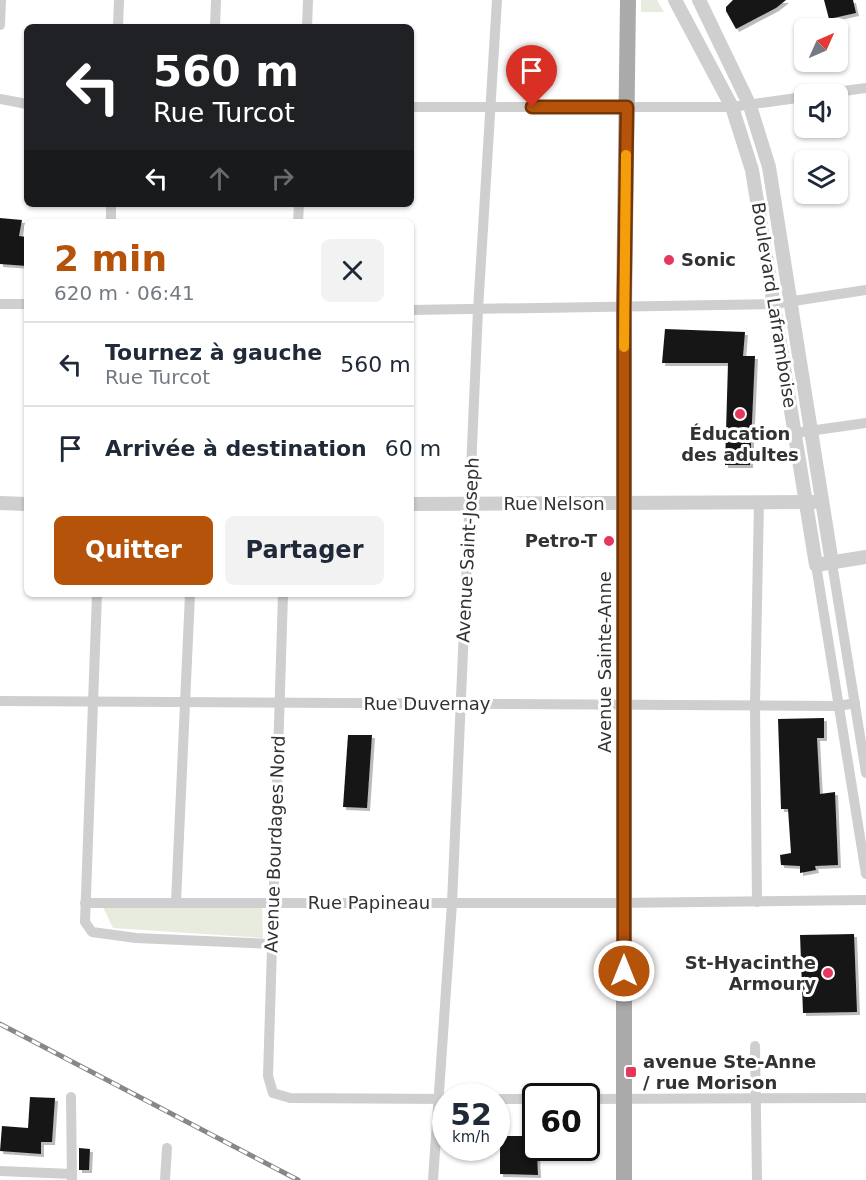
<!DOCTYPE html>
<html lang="fr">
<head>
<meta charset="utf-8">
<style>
  :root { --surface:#fff; --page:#f2f2f3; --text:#1f2937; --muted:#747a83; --line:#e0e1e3; --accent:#b45309 }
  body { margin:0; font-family:"DejaVu Sans",sans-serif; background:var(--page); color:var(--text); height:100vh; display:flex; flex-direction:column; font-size:22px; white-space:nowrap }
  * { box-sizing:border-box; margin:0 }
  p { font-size:20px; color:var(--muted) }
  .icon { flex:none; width:33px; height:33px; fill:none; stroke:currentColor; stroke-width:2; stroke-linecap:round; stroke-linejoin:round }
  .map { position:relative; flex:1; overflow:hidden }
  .details { position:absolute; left:24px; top:219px; width:390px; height:378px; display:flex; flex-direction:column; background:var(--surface); border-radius:9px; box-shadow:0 2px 4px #0004 }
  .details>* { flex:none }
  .top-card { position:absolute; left:24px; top:24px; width:390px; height:183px; border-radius:9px; box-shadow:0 2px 4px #0004; background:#202124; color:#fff; overflow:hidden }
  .needle { width:39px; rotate:45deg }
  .tools { position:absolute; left:794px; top:18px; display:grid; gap:12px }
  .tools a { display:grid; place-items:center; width:54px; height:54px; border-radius:9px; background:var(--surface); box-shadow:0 2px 4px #0004; font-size:30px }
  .speed { position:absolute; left:432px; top:1083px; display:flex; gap:12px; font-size:30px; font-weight:700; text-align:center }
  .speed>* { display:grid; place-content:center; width:78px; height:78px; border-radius:50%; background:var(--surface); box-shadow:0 2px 4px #0004; line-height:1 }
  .speed small { font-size:15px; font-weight:400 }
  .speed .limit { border:3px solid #111; border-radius:9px; background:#fff; color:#111 }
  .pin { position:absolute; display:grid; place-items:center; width:51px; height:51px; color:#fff; margin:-62px -26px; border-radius:50% 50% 50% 0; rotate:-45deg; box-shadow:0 0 6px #0007 }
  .pin .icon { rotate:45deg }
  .me { position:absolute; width:66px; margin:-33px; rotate:0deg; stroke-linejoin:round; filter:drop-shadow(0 0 4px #0008) }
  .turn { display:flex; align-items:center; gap:21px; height:126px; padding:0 30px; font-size:27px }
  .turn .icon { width:78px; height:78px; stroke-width:2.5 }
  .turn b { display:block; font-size:42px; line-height:51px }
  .lanes { display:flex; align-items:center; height:57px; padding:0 30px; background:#0003; justify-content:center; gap:30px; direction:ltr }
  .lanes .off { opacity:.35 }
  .round { display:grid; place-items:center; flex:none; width:63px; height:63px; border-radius:9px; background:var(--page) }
  .summary { display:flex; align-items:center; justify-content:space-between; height:102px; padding:0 30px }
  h1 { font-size:36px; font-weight:700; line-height:45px; color:var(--accent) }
  .action { display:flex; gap:12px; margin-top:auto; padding:12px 30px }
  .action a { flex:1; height:69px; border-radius:9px; background:var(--accent); color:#fff; font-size:24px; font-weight:700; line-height:69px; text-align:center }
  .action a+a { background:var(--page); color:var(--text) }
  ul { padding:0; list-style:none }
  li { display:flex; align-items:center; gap:18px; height:84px; padding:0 30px; border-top:2px solid var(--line) }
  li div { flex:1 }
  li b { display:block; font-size:22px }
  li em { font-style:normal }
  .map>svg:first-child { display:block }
</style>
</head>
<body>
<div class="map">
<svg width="866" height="1180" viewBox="0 0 866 1180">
  <defs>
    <filter id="shadow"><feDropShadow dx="3" dy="3" stdDeviation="0" flood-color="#0004"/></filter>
  </defs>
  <rect width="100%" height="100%" fill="#fff"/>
  <g fill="#e7ecde">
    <path d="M641,0H657L664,12H641Z"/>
    <path d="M262,905L263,938L113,928L103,907Z"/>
  </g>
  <g fill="#191919" filter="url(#shadow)">
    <path d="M733,0H786L776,8L736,29L726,11V7Z"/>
    <path d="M824,0H853L856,13L829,19Z"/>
    <path d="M0,218L22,220L19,236L27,237V266L0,264Z"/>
    <path d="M665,329L745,332L743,356H755L750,465H725L728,363H662Z"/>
    <path d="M824,718V738H817L820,794L835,792L838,865L815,866L816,870L800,873V866L781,865L780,855L791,853L788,809H781L778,719Z"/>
    <path d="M348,735H372L367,808L343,807Z"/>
    <path d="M854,934L857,1012L803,1013L800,935Z"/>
    <path d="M30,1097L55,1098L52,1142H41V1154L0,1151L2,1126L28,1128Z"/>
    <path d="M525,1132H536L538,1175L500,1174V1136H526Z"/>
    <path d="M79,1148L90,1149L89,1170H79Z"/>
  </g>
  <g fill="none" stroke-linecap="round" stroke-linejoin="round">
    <g stroke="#cfcfcf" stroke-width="10">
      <path d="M0,25L1,0"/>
      <path d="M118,27L119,0"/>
      <path d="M215,27L216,0"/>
      <path d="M307,27L308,0"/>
      <path d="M821,94L866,88"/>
      <path d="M0,99L27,104"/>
      <path d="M411,107H732L804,97"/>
      <path d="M111,222V204"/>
      <path d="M298,222L299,204"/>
      <path d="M0,304H27"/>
      <path d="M411,310L774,304L866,290"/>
      <path d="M795,433L866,423"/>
      <path d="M832,563L866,773"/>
      <path d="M816,565L866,874"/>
      <path d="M97,594L85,922L92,932L136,938L272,944"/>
      <path d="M283,594L268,1076L273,1093L290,1098L446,1099"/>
      <path d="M0,701L839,706L855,703"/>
      <path d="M176,902L190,594"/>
      <path d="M757,902L755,705L759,502"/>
      <path d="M85,903H615L866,900"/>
      <path d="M755,1046L757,1180"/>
      <path d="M71,1097L72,1180"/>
      <path d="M496,1099H536"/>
      <path d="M586,1099L866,1098"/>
      <path d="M0,1171L72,1174"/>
      <path d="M165,1180L167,1148"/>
      <path d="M433,1180L452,903L478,310L497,0"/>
    </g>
    <g stroke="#cfcfcf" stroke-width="14">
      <path d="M675,0L732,107L752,170L816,565L866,557"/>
      <path d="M699,0L750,106L769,167L832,563"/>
      <path d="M0,503L27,504"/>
      <path d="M411,504L814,502"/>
    </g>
    <path stroke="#aaa" stroke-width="16" d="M624,1180V308L628,0"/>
    <g stroke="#878787" stroke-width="5">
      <path id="rail" d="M0,1024L298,1180"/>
    </g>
    <use href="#rail" stroke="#fff" stroke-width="3" stroke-dasharray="9" stroke-linecap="butt"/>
  </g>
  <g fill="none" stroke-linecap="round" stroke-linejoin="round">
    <g stroke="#753606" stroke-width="15">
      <path id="route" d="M532,107H627L624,308V971"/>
    </g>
    <use href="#route" stroke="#b45309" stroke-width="10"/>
    <path stroke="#f59e0b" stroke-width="10" d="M624,347L626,155"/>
  </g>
  <g fill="#e6385c" stroke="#fff" stroke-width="2">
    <circle cx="669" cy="260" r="6"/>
    <circle cx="740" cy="414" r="6"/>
    <circle cx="609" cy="541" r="6"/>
    <circle cx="828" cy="973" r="6"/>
    <rect x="625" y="1066" width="12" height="12" rx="3"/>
  </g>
  <g text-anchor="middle" stroke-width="6" stroke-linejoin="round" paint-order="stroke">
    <g font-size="18" font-weight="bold" fill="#323232" stroke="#fff" text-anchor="start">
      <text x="681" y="266">Sonic</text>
      <text x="740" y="440" text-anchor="middle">Éducation<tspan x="740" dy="21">des adultes</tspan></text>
      <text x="597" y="547" text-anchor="end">Petro-T</text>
      <text x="816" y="969" text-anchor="end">St-Hyacinthe<tspan x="816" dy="21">Armoury</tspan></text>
      <text x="643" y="1068">avenue Ste-Anne<tspan x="643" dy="21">/ rue Morison</tspan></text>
    </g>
    <g font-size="18" fill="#323232" stroke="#fff">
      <text transform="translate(774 305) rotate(81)" y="6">Boulevard Laframboise</text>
      <text x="554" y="510">Rue Nelson</text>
      <text transform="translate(468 550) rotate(-87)" y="6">Avenue Saint-Joseph</text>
      <text transform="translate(605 662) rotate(-90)" y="6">Avenue Sainte-Anne</text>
      <text x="427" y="710">Rue Duvernay</text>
      <text transform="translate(275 844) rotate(-88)" y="6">Avenue Bourdages Nord</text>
      <text x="369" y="909">Rue Papineau</text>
    </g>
  </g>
</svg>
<div class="tools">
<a><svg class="needle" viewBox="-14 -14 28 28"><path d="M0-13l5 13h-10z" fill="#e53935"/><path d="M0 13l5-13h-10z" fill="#747a83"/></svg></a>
<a><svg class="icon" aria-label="sound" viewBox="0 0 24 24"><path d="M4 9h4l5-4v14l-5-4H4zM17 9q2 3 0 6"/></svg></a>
<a><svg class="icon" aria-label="layers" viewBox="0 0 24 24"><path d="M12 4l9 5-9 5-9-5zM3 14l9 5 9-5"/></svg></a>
</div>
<div class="speed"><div>52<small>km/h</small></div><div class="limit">60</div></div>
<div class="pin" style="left:532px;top:107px;background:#d93025"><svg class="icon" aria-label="arrive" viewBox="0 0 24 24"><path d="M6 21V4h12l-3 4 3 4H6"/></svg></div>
<svg class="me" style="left:624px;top:971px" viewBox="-20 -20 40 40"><circle r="17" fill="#b45309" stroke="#fff" stroke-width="3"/><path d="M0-11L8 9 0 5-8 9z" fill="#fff"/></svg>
<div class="top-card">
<div class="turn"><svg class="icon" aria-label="left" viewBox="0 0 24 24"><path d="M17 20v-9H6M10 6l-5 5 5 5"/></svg><div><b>560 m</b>Rue Turcot</div></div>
<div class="lanes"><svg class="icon" aria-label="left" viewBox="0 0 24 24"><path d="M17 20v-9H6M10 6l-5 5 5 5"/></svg><svg class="icon off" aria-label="ahead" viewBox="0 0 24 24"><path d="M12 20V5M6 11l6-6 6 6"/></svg><svg class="icon off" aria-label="right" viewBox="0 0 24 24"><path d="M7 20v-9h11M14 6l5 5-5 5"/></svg></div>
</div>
<section class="details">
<div class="summary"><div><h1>2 min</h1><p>620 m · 06:41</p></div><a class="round"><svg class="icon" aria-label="close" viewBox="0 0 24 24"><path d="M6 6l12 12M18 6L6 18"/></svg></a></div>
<ul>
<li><svg class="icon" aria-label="left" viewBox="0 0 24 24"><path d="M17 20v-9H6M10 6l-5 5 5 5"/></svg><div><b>Tournez à gauche</b><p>Rue Turcot</p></div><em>560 m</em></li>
<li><svg class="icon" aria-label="arrive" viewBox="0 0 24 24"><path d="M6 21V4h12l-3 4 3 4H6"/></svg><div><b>Arrivée à destination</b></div><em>60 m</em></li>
</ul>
<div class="action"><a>Quitter</a><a>Partager</a></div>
</section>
</div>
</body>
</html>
